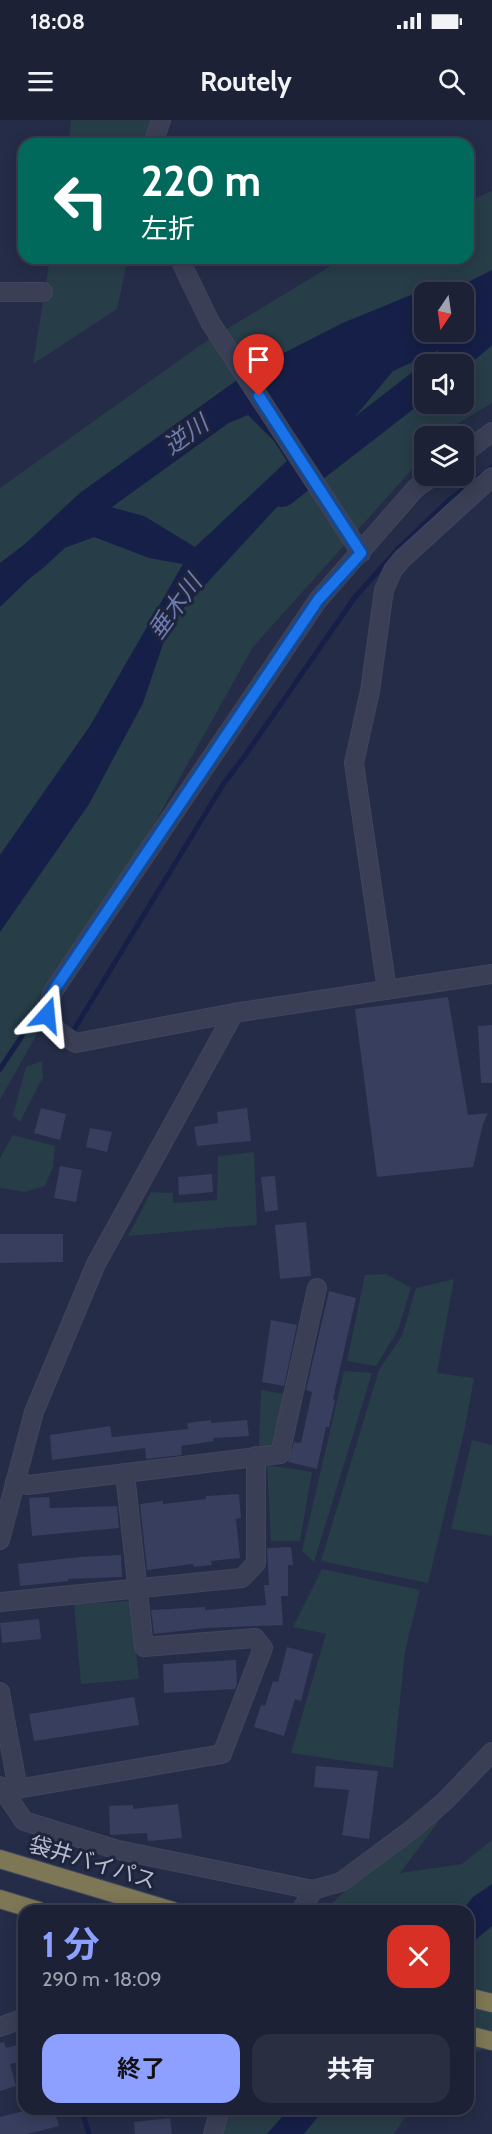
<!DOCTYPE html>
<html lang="ja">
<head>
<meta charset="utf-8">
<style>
  :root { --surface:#1c2135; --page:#292e41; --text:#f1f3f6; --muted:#a0a3ad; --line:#3a3e50; --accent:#8d9fff }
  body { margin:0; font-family:Cabin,"Noto Sans JP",sans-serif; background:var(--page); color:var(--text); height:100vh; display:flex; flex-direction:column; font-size:22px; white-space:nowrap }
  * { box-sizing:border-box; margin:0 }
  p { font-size:20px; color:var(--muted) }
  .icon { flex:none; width:33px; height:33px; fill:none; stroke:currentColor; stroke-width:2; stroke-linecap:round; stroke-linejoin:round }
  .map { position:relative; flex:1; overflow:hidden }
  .details { position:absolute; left:18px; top:1785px; width:456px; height:210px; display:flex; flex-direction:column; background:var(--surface); border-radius:18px; box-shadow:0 3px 15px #0003,0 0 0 2px var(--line) }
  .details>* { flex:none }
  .guide { position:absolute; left:18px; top:18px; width:456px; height:126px; border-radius:18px; box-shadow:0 3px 15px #0003,0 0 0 2px var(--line); background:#00695c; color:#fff; overflow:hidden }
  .needle { width:39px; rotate:193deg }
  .controls { position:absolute; left:414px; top:162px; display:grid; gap:12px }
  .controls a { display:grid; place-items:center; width:60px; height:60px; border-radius:12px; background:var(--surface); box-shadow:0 3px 15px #0003,0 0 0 2px var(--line); font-size:30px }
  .pin { position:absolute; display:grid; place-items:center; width:51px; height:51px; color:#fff; margin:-62px -26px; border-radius:50% 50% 50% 0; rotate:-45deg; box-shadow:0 0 6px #0007 }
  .pin .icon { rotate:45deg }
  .me { position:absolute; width:66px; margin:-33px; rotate:18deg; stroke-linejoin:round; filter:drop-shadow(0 0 4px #0008) }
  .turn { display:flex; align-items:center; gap:21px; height:126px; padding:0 24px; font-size:27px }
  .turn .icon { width:78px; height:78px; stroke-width:2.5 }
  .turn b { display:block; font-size:42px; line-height:51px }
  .round { display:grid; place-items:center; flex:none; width:63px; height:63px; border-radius:18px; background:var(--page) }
  .headline { display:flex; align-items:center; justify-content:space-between; height:102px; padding:0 24px }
  h1 { font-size:36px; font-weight:700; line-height:45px; color:var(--accent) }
  .action { display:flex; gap:12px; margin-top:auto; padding:12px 24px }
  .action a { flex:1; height:69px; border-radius:18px; background:var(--accent); color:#111; font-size:24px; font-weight:700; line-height:69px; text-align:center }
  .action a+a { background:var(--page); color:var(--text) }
  .status { display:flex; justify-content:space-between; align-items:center; height:42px; padding:0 30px; background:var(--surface); direction:ltr }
  .status svg { height:16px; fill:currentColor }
  header { display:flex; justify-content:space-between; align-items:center; height:78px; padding:0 24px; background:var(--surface); font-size:27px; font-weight:700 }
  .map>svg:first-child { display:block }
</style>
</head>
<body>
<div class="status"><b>18:08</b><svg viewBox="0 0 49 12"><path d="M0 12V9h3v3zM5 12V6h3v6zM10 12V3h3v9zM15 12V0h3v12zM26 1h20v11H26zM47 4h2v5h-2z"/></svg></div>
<header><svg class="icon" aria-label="menu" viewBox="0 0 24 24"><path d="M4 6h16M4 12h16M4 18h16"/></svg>Routely<svg class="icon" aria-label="search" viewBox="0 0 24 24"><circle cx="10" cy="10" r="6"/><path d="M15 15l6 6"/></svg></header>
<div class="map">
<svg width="492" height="2014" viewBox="0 0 492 2014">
  <rect width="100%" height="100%" fill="#252c47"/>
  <g fill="#273d48" fill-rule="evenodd">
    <path d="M71,0H157L152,24H68Z"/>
    <path d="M492,71V283L447,310L442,316H424V336L253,527L0,980V368L202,224L344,138H468V81ZM424,172H464V212H424ZM424,244H464V284H424Z"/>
    <path d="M50,138H128L117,189L33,244Z"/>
    <path d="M42,941L43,957L20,1002L13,995L26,947Z"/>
    <path d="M13,1015L55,1026L53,1047L45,1066L25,1072L0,1068V1038Z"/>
    <path d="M254,1032L257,1105L128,1116L151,1072L173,1073V1083L217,1080L218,1036Z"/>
    <path d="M386,1154L411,1168L398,1210L376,1246L347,1241L365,1155Z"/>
    <path d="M454,1159L437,1253L474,1258L465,1308L428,1463L321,1441L379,1250L402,1216L416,1168Z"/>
    <path d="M344,1251L372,1253L314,1442L302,1431Z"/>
    <path d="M261,1270L284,1274L271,1327H259Z"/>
    <path d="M472,1320L492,1325V1416L451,1409Z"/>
    <path d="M267,1345L312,1352L300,1421H271Z"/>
    <path d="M322,1449L420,1470L405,1532L393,1648L291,1633L326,1514L293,1507Z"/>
    <path d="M130,1481L139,1559L81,1564L74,1484Z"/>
    <path d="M485,1639L400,1753L462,1744L492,1720V1926L468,1935V1791H324Z"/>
    <path d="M220,1989H410L394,2014H213Z"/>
  </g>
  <g fill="#161f47" fill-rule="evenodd">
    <path d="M492,150V206L393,251L301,361L170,503L143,583L89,684L0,812V735L90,606L183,444L149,438L94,417L59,430L0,487V461L229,285L424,185V212H464V172H448ZM248,295L274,321L287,341L195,427L144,396L107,386L214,309Z"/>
    <path d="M492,1764V1806L468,1826V1791H462L473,1777Z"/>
    <path d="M289,1989H324L304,2014H267Z"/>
  </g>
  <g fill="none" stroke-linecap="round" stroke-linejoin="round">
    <g stroke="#161f47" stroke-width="5">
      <path d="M75,908L224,663L244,637L355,477L399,428L448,381L492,347"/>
      <path d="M0,949L22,916"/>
      <path d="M89,2014L84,1997L99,1989"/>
    </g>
    <g stroke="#161f47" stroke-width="30">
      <path d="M446,244L492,206"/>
      <path d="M282,372L424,262"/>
      <path d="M0,462L34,436L89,385L260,262L346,218L424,186"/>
    </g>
  </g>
  <g fill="#373e5e">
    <path d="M448,877L468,995L488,993L483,1004L473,1047L377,1057L355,889Z"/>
    <path d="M492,905V963H481L478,906Z"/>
    <path d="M41,988L66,994L60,1020L34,1013Z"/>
    <path d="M247,988L251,1021L197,1026L194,1007L218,1003L217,992Z"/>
    <path d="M90,1008L112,1012L107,1032L86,1027Z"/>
    <path d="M60,1046L82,1050L76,1082L54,1078Z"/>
    <path d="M212,1054L213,1072L179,1075L178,1057Z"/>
    <path d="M275,1056L278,1090L265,1092L261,1057Z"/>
    <path d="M306,1102L311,1156L280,1159L275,1105Z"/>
    <path d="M0,1114H63V1142L0,1143Z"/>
    <path d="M329,1171L356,1178L333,1279L335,1280L329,1307H326L317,1349L288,1342L294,1322L301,1323L312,1272L306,1270Z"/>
    <path d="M271,1200L297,1205L284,1266L262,1262Z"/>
    <path d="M211,1300V1303L247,1300L249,1316L213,1318L214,1321L181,1326L182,1335L146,1339L145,1328L52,1340L50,1315L110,1306L112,1317L188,1309L187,1303Z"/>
    <path d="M239,1374L241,1398L236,1399L240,1438L211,1441L212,1445L194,1447L193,1444L147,1450L140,1384L163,1381V1384L206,1379V1376Z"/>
    <path d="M49,1377L50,1388L117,1386L119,1408L32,1416L29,1378Z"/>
    <path d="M291,1427L293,1445H288V1476H281L283,1505L207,1508L154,1514L151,1490L205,1487V1490L266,1485L264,1465H269L267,1428Z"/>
    <path d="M121,1435L122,1457L68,1459L69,1461L20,1466L18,1444L80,1437Z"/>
    <path d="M39,1499L41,1519L2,1523L0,1503Z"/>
    <path d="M287,1527L313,1534L301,1581L295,1579L284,1616L254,1607L261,1585L265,1586L273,1561L278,1562Z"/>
    <path d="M236,1540L237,1564L235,1569L164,1573L163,1544Z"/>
    <path d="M134,1577L139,1605L34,1621L29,1594Z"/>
    <path d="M316,1646L378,1651L369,1719L342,1715L349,1670L314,1667Z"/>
    <path d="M178,1684L182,1718L148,1721L147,1713L110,1715L109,1686L133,1685V1689Z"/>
    <path d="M4,1922L6,1928L21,1924L24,1941L10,1944L16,1966L0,1971V1923Z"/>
    <path d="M32,1989H54L59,2006L27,2014H0V1997Z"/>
    <path d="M170,1998L172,2014H135L134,2002Z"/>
  </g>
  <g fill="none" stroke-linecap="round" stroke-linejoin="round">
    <g stroke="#41465d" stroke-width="20">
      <g id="minor">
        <path d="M153,24L161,0"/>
        <path d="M179,138L210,202L361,433"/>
        <path d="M0,172H43"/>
        <path d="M464,333L492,312"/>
        <path d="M433,356L416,368L318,480L52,873C45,903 50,908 76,923L234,893L492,854"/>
        <path d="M387,870L354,643L370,571L384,470L393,450L402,439L492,357"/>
        <path d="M15,1362L28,1365L280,1334L317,1168"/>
        <path d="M0,1420L34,1292L96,1144L234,893"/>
        <path d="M0,1482L242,1458L256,1443V1336"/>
        <path d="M0,1572L18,1669"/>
        <path d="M0,1666L24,1701L118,1730L313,1770L341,1762L411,1710L445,1681L492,1632"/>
        <path d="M5,1671L222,1634L263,1528L255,1518L144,1527L125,1354"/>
        <path d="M301,1791L313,1770"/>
        <path d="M0,1907L24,1898"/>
        <path d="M213,2014L220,1989"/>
      </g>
    </g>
    <g stroke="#41475e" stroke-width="20">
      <g id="highway">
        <path d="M0,1739L173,1791"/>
        <path d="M0,1779L39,1791"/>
        <path d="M468,1877L492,1883"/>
        <path d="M468,1915L492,1921"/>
      </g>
    </g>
    <use href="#minor" stroke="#3a3f56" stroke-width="18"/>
    <use href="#highway" stroke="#7d7756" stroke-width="18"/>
  </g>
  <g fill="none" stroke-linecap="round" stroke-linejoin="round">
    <g stroke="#114b97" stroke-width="15">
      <path id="route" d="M47,895L52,873L318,480L361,433L259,276"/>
    </g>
    <use href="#route" stroke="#1a73e8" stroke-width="10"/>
  </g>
  <g text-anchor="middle" stroke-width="6" stroke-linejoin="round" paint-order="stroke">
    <g font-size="22" fill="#b8bccf" stroke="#1e243c">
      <text transform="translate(93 1742) rotate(17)" y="8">袋井バイパス</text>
    </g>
    <g font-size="24" font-style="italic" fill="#6e7bb1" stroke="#1e243c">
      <text transform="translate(186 315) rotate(-36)" y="8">逆川</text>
      <text transform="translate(175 487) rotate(-54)" y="8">垂木川</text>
    </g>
  </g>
</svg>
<div class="controls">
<a><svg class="needle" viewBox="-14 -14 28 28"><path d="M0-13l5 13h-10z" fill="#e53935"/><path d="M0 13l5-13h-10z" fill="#a0a3ad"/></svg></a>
<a><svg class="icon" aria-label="sound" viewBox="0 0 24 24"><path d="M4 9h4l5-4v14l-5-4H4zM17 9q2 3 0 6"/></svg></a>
<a><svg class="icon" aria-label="layers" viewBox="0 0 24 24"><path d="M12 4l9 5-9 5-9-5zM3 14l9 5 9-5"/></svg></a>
</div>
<div class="pin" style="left:259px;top:276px;background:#d93025"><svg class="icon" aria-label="arrive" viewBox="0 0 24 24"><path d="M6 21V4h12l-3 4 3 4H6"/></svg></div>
<svg class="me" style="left:47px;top:895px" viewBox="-20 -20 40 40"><path d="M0-17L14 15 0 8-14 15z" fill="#1a73e8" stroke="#fff" stroke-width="4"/></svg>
<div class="guide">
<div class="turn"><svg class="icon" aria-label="left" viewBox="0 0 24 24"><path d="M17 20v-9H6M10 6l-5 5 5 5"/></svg><div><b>220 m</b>左折</div></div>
</div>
<section class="details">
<div class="headline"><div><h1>1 分</h1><p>290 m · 18:09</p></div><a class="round" style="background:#d93025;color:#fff"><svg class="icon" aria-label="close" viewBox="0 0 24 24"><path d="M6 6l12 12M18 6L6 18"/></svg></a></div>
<div class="action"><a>終了</a><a>共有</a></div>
</section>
</div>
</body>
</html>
